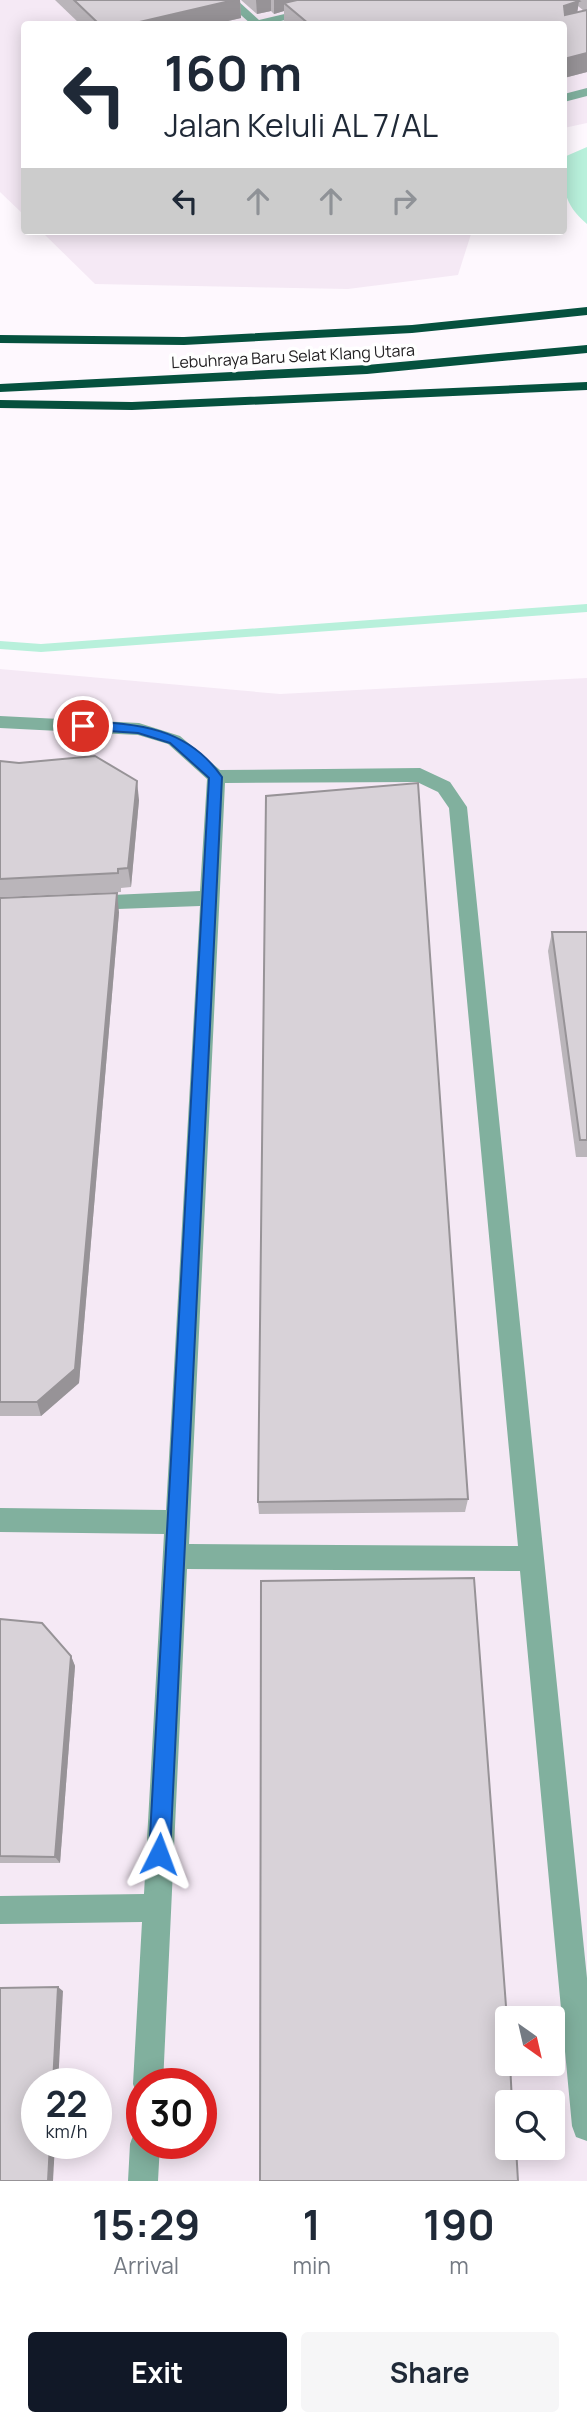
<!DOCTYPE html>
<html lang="en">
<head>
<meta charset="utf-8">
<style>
  :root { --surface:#fff; --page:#f6f6f7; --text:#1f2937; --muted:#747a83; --accent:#111827 }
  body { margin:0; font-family:Manrope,sans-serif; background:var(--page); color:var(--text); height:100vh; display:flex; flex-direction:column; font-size:26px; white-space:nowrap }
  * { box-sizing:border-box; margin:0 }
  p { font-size:23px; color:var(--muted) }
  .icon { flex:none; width:38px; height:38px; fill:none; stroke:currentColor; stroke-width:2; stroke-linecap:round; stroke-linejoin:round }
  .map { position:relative; height:2181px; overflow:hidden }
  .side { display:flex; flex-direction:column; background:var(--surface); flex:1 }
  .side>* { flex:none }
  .top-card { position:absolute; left:21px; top:21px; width:546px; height:214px; border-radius:7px; box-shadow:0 4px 18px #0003; background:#fff; color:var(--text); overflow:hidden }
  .needle { width:46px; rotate:146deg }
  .fabs { position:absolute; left:495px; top:2006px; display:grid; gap:14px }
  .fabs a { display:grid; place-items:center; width:70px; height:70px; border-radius:7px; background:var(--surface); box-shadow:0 4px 18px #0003; font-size:35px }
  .speed { position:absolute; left:21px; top:2068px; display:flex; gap:14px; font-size:35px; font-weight:700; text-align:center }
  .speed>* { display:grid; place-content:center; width:91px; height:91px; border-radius:50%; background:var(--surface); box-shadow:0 4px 18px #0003; line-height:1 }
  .speed small { font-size:18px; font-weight:400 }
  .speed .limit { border:10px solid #d22; background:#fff; color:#111 }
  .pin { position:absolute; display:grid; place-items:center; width:60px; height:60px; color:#fff; margin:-30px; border:4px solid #fff; border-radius:50%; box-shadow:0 2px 7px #0007 }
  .me { position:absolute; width:77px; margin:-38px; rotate:3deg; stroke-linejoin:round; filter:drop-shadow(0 0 5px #0008) }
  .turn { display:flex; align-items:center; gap:24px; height:147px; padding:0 28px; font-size:32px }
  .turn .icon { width:91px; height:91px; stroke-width:2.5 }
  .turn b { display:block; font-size:49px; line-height:60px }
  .lanes { display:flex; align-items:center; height:66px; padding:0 28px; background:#0003; justify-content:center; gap:35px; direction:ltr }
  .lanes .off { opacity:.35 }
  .eta { display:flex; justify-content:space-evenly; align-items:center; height:119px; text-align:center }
  .eta b { font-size:42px; font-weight:700; line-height:49px }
  .cta { display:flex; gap:14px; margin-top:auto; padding:14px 28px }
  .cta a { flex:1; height:80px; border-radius:7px; background:var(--accent); color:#fff; font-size:28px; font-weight:700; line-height:80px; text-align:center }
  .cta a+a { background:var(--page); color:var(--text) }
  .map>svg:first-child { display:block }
</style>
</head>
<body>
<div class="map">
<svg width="587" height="2181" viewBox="0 0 587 2181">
  <rect width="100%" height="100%" fill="#fef8fe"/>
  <g fill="#f5e9f5" fill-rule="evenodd">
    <path d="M0,0H587V123L564,128V24H24V215L0,192Z"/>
    <path d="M41,231H472L458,275L348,289L95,284Z"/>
    <path d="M0,669L280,694L587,678V2181H0ZM508,2018H553V2063H508ZM37,2084H96V2144H37ZM142,2084H201V2144H142ZM508,2102H553V2147H508Z"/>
  </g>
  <path fill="#b8f0db" d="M587,147V224C562,202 564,190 564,157Z"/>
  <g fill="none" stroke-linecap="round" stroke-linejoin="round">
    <path fill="#b8f0db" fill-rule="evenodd" d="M587,604V612L41,652L0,649V641L41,644Z"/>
    <g fill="#81b09e" fill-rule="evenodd">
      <path d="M224,0H237L259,20L344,0H365L269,24H251Z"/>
      <path d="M587,88V96L564,102V94Z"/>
      <path d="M0,716L139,723L180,736L220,770L420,768L450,782L467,807L587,1978V2141L576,2137L572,2126L520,1571L187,1569L163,2084H142V2096L137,2095L133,2084L142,1922L0,1924V1896L144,1894L164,1534L0,1532V1508L166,1510L200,906L90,910L80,903L90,896L200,891L207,779L168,744L138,735L0,728ZM417,782L438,792L449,808L518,1546L189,1544L225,783Z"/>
      <path d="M142,2130V2144H160L158,2181H128L130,2144L134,2133Z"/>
    </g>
    <g fill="#05513e" fill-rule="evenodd">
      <path d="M587,307V315L412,333L184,345L0,343V335L184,337L412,325Z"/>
      <path d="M587,345V353L367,374L0,392V384L367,365Z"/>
      <path d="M587,382V390L132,410L0,408V400L132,402Z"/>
    </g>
  </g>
  <g fill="#bab5ba" fill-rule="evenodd">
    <path d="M55,0H240L241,18L215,24H80Z"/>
    <path d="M241,0H587V72L564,78V24H286L284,23V11L274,14L271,11L257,14ZM578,6L584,11L577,12Z"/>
    <path d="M0,761L139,800L131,887L121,888V892L0,897Z"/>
    <path d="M0,898L119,912L79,1383L41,1416H0Z"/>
    <path d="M552,932H587V1157H576L548,951Z"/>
    <path d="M468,1499L465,1512L259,1514L258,1502Z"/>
    <path d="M0,1619L71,1656L75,1666L60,1863H0Z"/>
  </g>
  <g fill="#979397">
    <path d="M234,0H240L241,18L215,24H131Z"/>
    <path d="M256,0H271V11L257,14Z"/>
    <path d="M274,0H333L284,3V11L274,14Z"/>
    <path d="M579,1L576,21L564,25V6Z"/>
    <path d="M587,53V72L564,78V59Z"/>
    <path d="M137,781L139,800L131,887L128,868Z"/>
    <path d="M117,893L119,912L79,1383L41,1416L37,1402Z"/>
    <path d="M71,1656L75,1666L60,1863L55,1857Z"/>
    <path d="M58,1987L63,1991L58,2084H53Z"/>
    <path d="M50,2144H55L53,2181H48Z"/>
  </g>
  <g fill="#d8d2d8" stroke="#979397" stroke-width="2">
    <path d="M74,0H234L131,24H99Z"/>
    <path d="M297,0H577L579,1L564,6L565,15L587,10V53L564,59V24H309L284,3Z"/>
    <path d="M95,756L137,781L128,868L118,869V873L0,879V761L19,763Z"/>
    <path d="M418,783L468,1499L258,1502L266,796Z"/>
    <path d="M117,893L75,1369L37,1402H0V898Z"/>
    <path d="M552,932H587V1140H580Z"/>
    <path d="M474,1578L508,2033V2063H510L512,2102H508V2147H516L518,2181H260L261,1581Z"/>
    <path d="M0,1619L42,1623L71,1656L55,1857L0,1856Z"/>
    <path d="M58,1987L53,2084H37V2144H50L48,2181H0V1988Z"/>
  </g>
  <path fill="#1a73e8" stroke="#114b97" stroke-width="2" d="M83,721C139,724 187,727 222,777L170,1854L167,1862L159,1865L152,1862L149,1854L209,778L170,743L138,733L78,729L76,726Z"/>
  <g text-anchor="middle" stroke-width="7" stroke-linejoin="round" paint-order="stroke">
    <g font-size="16" fill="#232123" stroke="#fff">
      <text transform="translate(293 356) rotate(-3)" y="6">Lebuhraya Baru Selat Klang Utara</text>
    </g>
  </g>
</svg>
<div class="fabs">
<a><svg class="needle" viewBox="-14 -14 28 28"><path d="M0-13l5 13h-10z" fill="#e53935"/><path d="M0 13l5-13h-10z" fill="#747a83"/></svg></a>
<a><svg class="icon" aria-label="search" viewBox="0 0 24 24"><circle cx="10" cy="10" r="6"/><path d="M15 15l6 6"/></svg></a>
</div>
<div class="speed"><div>22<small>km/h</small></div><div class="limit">30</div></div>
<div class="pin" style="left:83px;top:726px;background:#d93025"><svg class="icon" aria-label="arrive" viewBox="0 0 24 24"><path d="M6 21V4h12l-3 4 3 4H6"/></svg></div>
<svg class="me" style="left:159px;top:1854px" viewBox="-20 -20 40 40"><path d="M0-17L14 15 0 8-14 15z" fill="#1a73e8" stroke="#fff" stroke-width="4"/></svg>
<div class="top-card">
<div class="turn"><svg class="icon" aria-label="left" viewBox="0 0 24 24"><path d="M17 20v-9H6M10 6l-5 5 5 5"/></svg><div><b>160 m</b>Jalan Keluli AL 7/AL</div></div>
<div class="lanes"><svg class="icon" aria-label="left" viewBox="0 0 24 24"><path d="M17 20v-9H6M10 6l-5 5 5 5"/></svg><svg class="icon off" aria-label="ahead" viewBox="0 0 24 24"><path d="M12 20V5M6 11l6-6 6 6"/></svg><svg class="icon off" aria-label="ahead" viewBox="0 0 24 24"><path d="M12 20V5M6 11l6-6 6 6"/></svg><svg class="icon off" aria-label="right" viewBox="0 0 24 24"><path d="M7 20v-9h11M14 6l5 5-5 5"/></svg></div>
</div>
</div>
<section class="side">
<div class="eta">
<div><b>15:29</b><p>Arrival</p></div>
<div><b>1</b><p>min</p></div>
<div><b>190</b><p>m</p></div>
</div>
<div class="cta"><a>Exit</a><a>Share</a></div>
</section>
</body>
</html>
